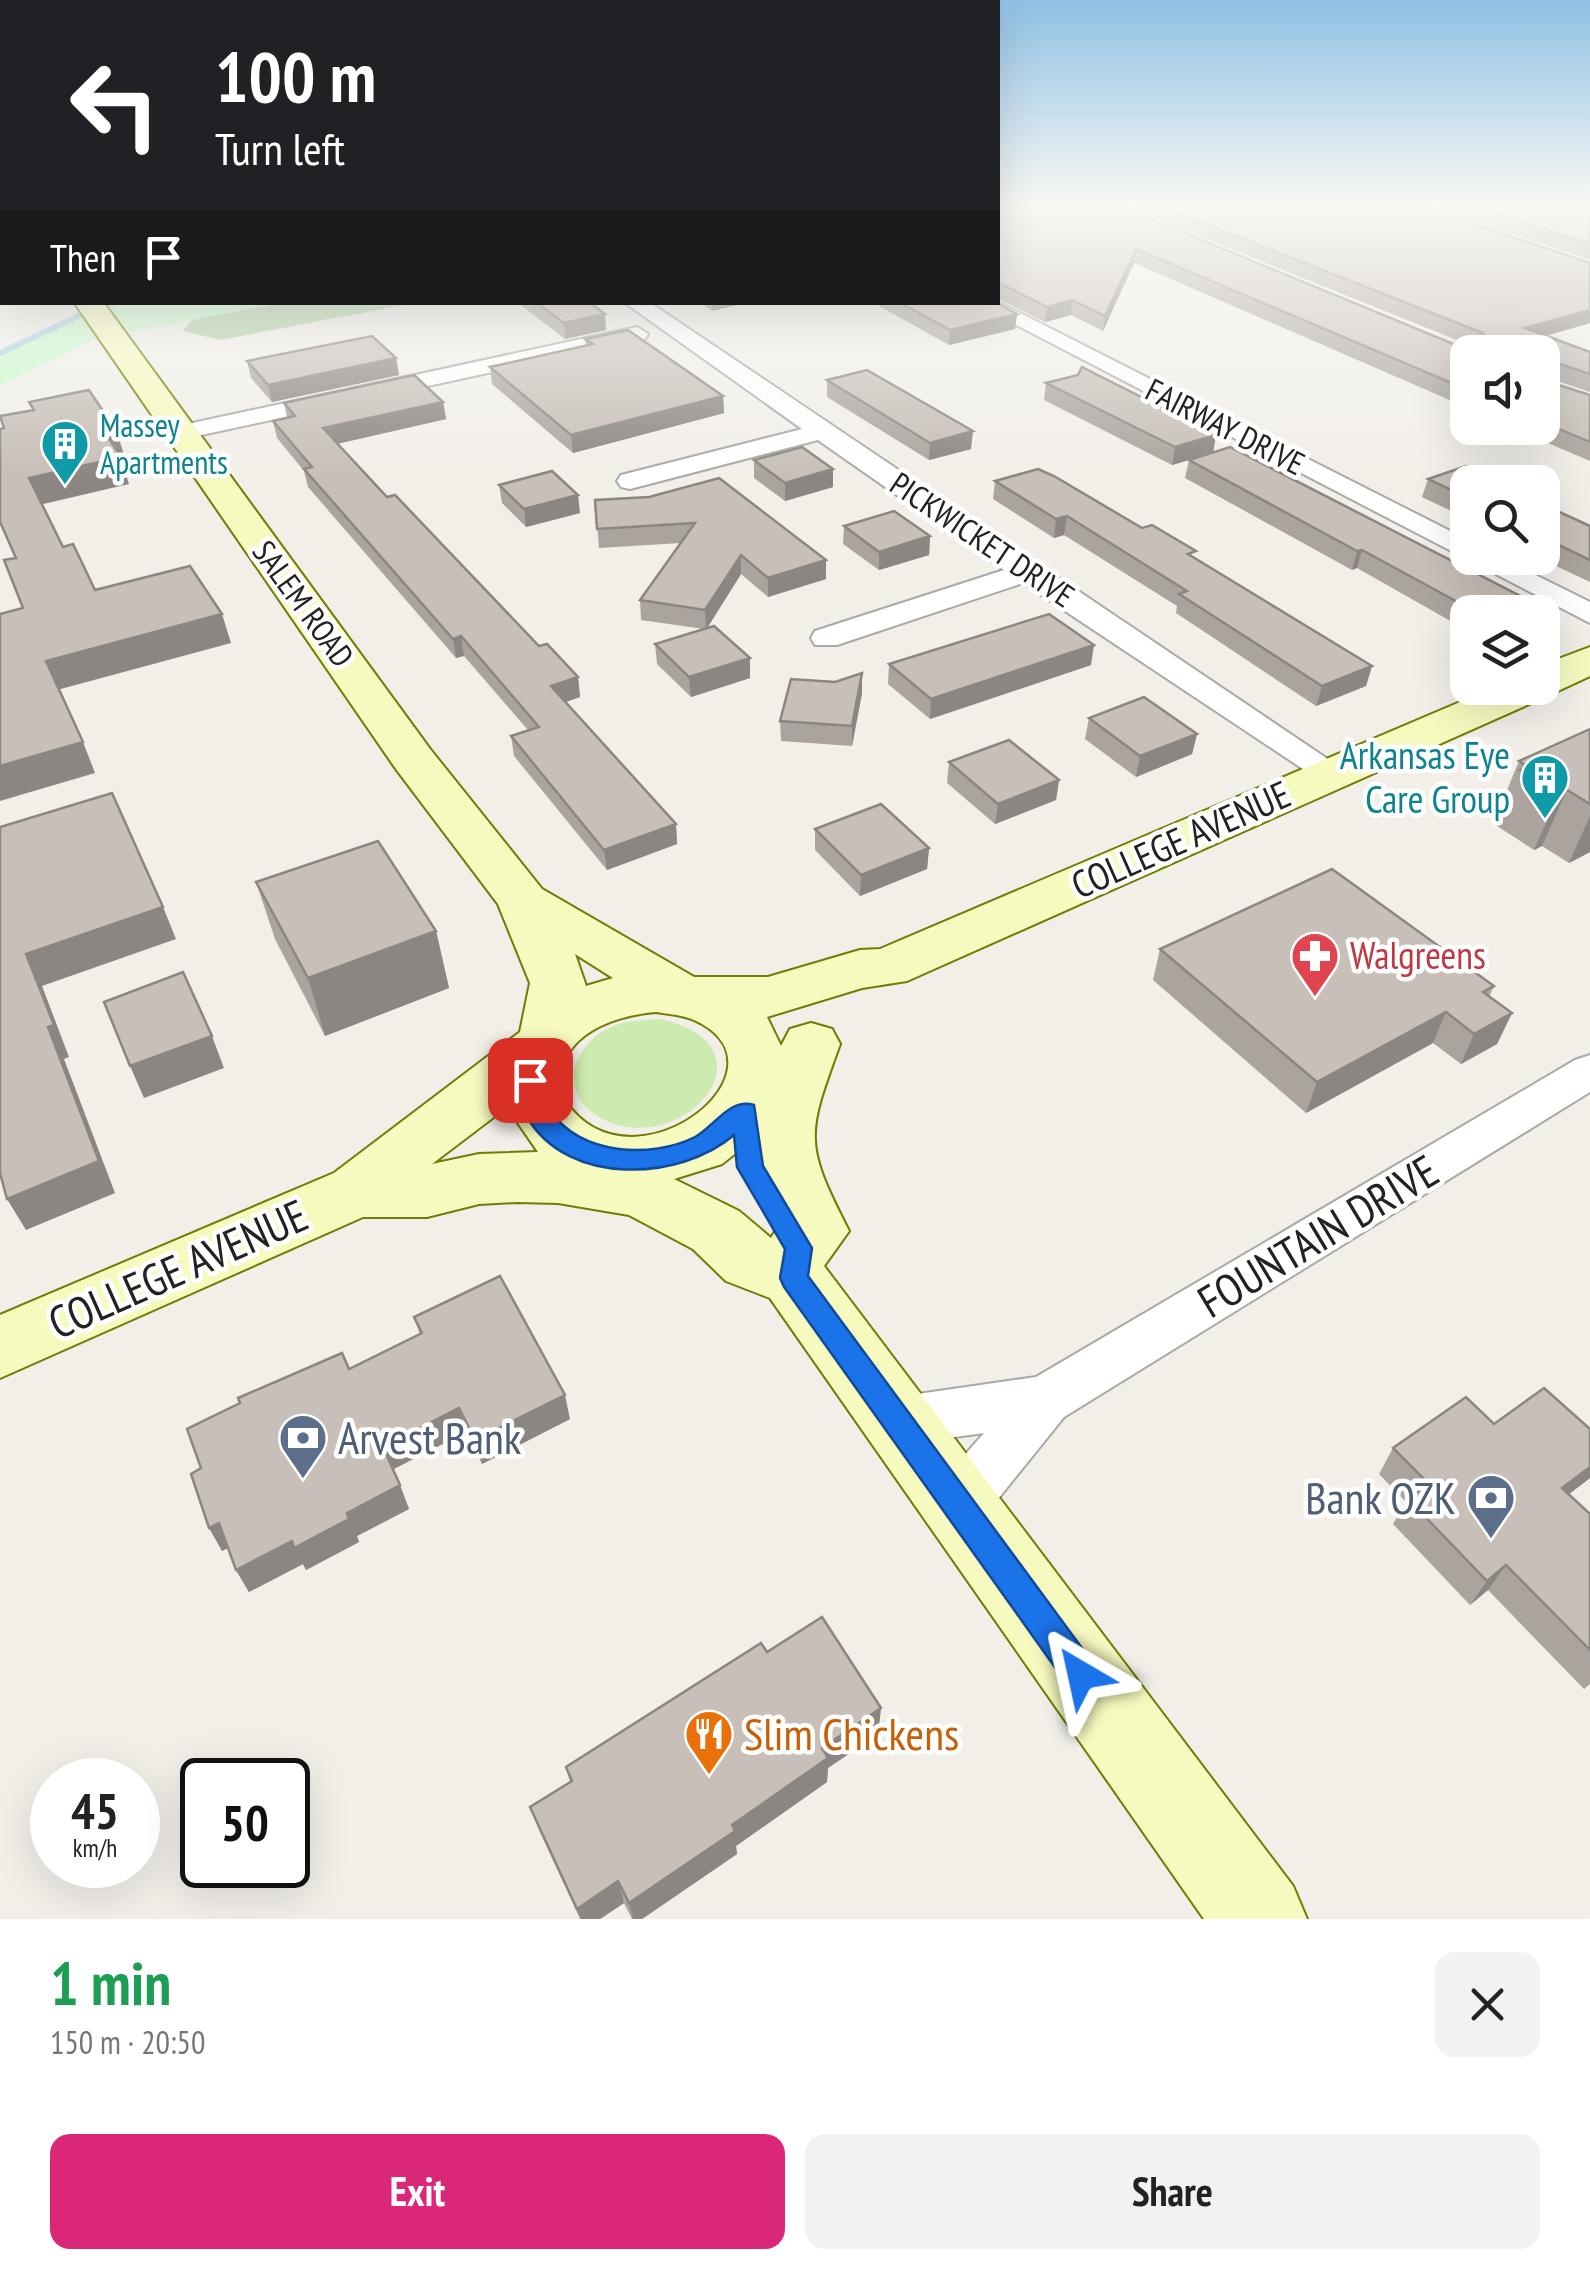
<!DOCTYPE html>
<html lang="en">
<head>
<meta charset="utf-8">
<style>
  :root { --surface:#fff; --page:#f2f2f2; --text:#222; --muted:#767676; --accent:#db2777 }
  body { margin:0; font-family:"PT Sans Narrow",sans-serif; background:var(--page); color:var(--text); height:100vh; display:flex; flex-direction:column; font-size:38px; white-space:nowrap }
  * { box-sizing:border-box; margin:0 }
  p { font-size:32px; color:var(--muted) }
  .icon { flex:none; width:55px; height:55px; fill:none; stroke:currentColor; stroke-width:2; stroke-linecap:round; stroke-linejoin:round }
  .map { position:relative; height:1919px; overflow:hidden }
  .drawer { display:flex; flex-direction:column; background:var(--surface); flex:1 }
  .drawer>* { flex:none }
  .guide { position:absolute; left:0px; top:0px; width:1000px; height:305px; box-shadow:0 10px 40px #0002; background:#202124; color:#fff; overflow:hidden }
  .tools { position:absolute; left:1450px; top:335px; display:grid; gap:20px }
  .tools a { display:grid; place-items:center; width:110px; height:110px; border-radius:20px; background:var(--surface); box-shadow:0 10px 40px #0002; font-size:50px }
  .speed { position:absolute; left:30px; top:1758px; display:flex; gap:20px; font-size:50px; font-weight:700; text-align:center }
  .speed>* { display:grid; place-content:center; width:130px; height:130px; border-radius:50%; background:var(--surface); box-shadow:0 10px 40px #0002; line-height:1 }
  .speed small { font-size:25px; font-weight:400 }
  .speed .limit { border:5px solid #111; border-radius:15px; background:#fff; color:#111 }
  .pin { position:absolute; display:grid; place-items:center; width:85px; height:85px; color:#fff; margin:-42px; border-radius:20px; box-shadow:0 5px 15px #0006 }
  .me { position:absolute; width:110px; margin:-55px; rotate:324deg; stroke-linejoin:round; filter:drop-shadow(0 0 8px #0008) }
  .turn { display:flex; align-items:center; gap:35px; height:210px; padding:0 50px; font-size:45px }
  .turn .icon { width:130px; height:130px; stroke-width:2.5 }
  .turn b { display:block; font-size:70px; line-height:85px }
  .then { display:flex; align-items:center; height:95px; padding:0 50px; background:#0003; gap:20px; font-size:38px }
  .round { display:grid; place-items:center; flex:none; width:105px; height:105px; border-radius:20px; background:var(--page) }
  .head { display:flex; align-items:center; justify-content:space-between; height:170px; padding:0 50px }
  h1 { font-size:60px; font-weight:800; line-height:75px; color:#1e9e55 }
  .primary-button { display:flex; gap:20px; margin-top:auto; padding:20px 50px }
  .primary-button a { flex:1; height:115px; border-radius:20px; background:var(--accent); color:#fff; font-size:40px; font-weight:800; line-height:115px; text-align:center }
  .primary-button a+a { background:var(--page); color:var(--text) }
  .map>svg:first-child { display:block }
</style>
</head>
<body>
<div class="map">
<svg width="1590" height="1919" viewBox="0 0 1590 1919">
  <rect width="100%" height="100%" fill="#f2efe9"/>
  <path fill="#cdebb0" d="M660,1019C783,1046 681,1162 601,1118C556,1093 571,1043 614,1026C629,1020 644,1020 660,1019Z"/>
  <path fill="#add19e" d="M241,303H414L220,340L183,331L195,316Z"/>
  <path fill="#c8facc" d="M112,303H281L95,339L0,385V350Z"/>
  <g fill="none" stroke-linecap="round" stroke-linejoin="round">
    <path stroke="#aad3df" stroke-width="6" d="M0,353L108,302"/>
    <g stroke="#a9a9a9" stroke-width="4">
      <g id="street">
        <path d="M2,219V231L0,232V220Z"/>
        <path d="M624,302H649L1350,774L1345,781H1321L1023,583L837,645H815L811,638L815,631L1004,570L818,440L630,489L621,487L617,481L621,475L802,429Z"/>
        <path d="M972,302H998L1468,540V558H1501L1590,602V623Z"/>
        <path d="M637,327L648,334L645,339L183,439L171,432L183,425Z"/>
        <path d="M1590,1055V1092L1064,1417L977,1525L957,1533L937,1525L929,1506L937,1487L984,1433L897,1445L878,1438L870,1421L878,1404L897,1397L1036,1377L1575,1060Z"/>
      </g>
    </g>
    <g stroke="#707d05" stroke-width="4">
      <path id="secondary" d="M74,302H103L430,749L542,889L694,977H768L860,950L880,949L1493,688H1542V665L1590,647V676L1545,697L907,981L862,988L767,1017L781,1046L790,1029L811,1023L832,1029L840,1044C806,1137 804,1143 849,1231L824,1266L1293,1886L1307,1919H1204L770,1298L726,1281L693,1249L629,1215L558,1203L517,1202L479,1204L427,1217H363L0,1378V1315L334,1173L520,1032L530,983L498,904L396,769ZM575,954L613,978L586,986ZM656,1012C668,1014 683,1015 694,1020C800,1068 633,1199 566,1102C545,1041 607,1016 656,1012ZM507,1107L538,1152L479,1154L432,1164ZM751,1141L758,1179L779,1225L771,1238L739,1211L674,1179L722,1164Z"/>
    </g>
    <use href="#street" fill="#fff" fill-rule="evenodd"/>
    <use href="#secondary" fill="#f7fabf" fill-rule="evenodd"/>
  </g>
  <g fill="#aba49e">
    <path d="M998,207L1463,348L1474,349V347L1127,207H1425L1590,323L1546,336L1590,352V392L1546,377V381L1590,395V461L1513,428H1542V352H1468V408L1134,263L1103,331L1071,315L1045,322L998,299Z"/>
    <path d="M1434,207H1590V260Z"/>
    <path d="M517,302H589L606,330L565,339Z"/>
    <path d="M698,302H750L712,311Z"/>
    <path d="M872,302H995L1017,314L1015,329L949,345Z"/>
    <path d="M585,339L723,396L724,413L573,453L492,384L490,367L586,346Z"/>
    <path d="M396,358L399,375L272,402L251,378L247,361Z"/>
    <path d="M827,380L971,449L929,460L827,397Z"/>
    <path d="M1046,383L1216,435L1213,453L1540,606L1538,612H1468V631L1357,568L1352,570L1185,478L1189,460L1172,465L1044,400Z"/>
    <path d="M443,402L446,419L337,444L387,497L539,646L578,677L580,697L566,702L676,824L677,844L607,870L514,756L511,736L528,730L464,656L456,658L308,487L304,471L277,438L273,421L287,417L284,403Z"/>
    <path d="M754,460L833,487L785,501L754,478Z"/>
    <path d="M1428,479L1468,482V519L1422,497Z"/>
    <path d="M995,481L1142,528L1195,558L1372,666L1366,686L1316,706L1176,613L1177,606L1064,535L1054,538L993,499Z"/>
    <path d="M499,485L580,513L526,527L502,503Z"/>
    <path d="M649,497L826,579L768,597L741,574L707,628L750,678L691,697L657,664L655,644L704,629L641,620L640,600L681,543L599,548L595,500Z"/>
    <path d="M1542,504L1590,526V582L1539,558H1542Z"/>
    <path d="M844,526L930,536L929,555L879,570L843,544Z"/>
    <path d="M889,664L1091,665L930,719L888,684Z"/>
    <path d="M862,693L852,746L781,741L780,721Z"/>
    <path d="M1089,718L1197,734L1192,754L1136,777L1085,739Z"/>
    <path d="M1590,729V852L1569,863L1542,846L1534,850L1497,826L1500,819L1496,817L1519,761Z"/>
    <path d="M949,762L1059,780L1056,800L995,824L947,783Z"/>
    <path d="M815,829L929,848L927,869L860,896L815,850Z"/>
    <path d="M256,882L436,931L449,988L325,1036L275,939Z"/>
    <path d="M1160,949L1494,986L1489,997L1512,1013L1497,1044L1461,1064L1433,1043L1306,1113L1153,980Z"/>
    <path d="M414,1317L570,1419L482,1464L466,1432L393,1469L409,1509L357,1536L359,1542L306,1570L303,1564L249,1592L236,1570L228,1548L222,1551L201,1468L349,1369L420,1335Z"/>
    <path d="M1494,1424L1590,1478L1569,1494L1590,1514V1684L1584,1689L1488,1590L1470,1605L1393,1524L1406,1502L1379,1474L1393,1448Z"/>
    <path d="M767,1652L881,1708L878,1734L828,1768L827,1782L736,1846L737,1854L642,1919H632L624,1903L600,1919H580L539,1830L530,1807L570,1782L566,1767Z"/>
  </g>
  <g fill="#8b8681">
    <path d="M1136,249L1134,263L1103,331L1105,316Z"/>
    <path d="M1072,300L1071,315L1045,322L1047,307Z"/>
    <path d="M712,302H750L712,311Z"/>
    <path d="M1590,310V323L1520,343L1525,328Z"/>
    <path d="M605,314L606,330L565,339L564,323Z"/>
    <path d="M1017,314L1015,329L949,345L950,330Z"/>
    <path d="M396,358L399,375L272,402L268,385Z"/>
    <path d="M723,396L724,413L573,453L571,435Z"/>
    <path d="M443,402L446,419L327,446L323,428Z"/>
    <path d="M973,431L971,449L929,460L930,443Z"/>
    <path d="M117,432L125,458L121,459L129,484L39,505L29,478L106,434Z"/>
    <path d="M1216,435L1213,453L1172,465L1175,447Z"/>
    <path d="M833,469V487L785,501V483Z"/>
    <path d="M578,495L580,513L526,527L524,509Z"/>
    <path d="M1067,516L1064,535L1054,538L1056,519Z"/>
    <path d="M930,536L929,555L879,570V552Z"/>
    <path d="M1362,550L1357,568L1352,570L1357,551Z"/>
    <path d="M741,555V574L706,630L705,610Z"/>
    <path d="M826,560V579L768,597V578Z"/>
    <path d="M1540,606L1538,612H1524Z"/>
    <path d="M222,614L231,643L57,690L46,661Z"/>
    <path d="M461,636L464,656L456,658L453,639Z"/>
    <path d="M1094,645L1091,665L930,719L931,699Z"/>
    <path d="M750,658V678L691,697L689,677Z"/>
    <path d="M1372,666L1366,686L1316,706L1322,686Z"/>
    <path d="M862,673V693L852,746V726Z"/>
    <path d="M578,677L580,697L554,706L551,686Z"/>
    <path d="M1197,734L1192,754L1136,777L1140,756Z"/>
    <path d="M83,742L95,773L0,801V766Z"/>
    <path d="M1059,780L1056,800L995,824L998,804Z"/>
    <path d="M1567,790L1542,846L1534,850L1559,794Z"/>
    <path d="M1590,816V852L1569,863Z"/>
    <path d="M676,824L677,844L607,870L604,850Z"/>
    <path d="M929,848L927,869L860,896L861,875Z"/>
    <path d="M163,907L176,939L42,986L69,1057L64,1059L115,1193L26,1230L7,1199L48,1027L26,954Z"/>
    <path d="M436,931L449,988L325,1036L308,978Z"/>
    <path d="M1446,1012L1433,1043L1306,1113L1317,1082Z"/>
    <path d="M1512,1013L1497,1044L1461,1064L1474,1034Z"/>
    <path d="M212,1036L224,1068L144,1098L130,1066Z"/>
    <path d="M565,1395L570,1419L482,1464L475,1440Z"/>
    <path d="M459,1408L466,1432L392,1470L383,1447Z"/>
    <path d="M1590,1467V1478L1543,1514L1562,1488Z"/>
    <path d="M400,1485L409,1509L357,1536L359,1542L306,1570L303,1564L249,1592L236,1570Z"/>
    <path d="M219,1523L232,1546L222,1551L209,1528Z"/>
    <path d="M1506,1565L1488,1590L1470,1605L1487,1581Z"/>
    <path d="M881,1708L878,1734L828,1768L827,1782L736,1846L737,1854L642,1919H633L629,1903L732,1825L822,1748Z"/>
    <path d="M618,1881L624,1903L600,1919H581L577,1909Z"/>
  </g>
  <g fill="#c7bfb8" stroke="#8b8681" stroke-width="2.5">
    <path d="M998,207H1122L1463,348L1475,350L1476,340L1485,337L1483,333L1162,207H1425L1590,263V310L1525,328L1590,352V374L1545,359L1546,381L1590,395V442L1542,422V352H1468V390L1136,249L1105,316L1072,300L1047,307L1001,284H998Z"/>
    <path d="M1478,207H1590V244Z"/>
    <path d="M536,302H589L605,314L564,323Z"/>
    <path d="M899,302H995L1017,314L950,330Z"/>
    <path d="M628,330L723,396L571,435L490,367L593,344L585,339Z"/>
    <path d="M372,336L396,358L268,385L247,361Z"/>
    <path d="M1082,367L1216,435L1175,447L1046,383L1078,375Z"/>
    <path d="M867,370L973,431L930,443L827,380Z"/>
    <path d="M414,375L443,402L323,428L387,497L395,495L539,646L547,644L578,677L551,686L676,824L604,850L511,736L539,727L461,636L453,639L304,469L312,467L273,421L295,416L284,403Z"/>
    <path d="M89,390L117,432L106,434L121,457L29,478L63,547L73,544L95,590L190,566L222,614L46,661L83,742L0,766V614L23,608L4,560L16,558L0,522V429L4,428L0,416L34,410L29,402Z"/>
    <path d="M802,447L833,469L785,483L754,460Z"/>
    <path d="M1230,447L1540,606L1524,612H1476L1362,550L1357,551L1189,460Z"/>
    <path d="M1466,466L1502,482H1468V498L1428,479Z"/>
    <path d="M1038,469L1054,476L1142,528L1152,525L1196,551L1188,554L1372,666L1322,686L1179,594L1187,591L1067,516L1056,519L995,481Z"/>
    <path d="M552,471L578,495L524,509L499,485Z"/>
    <path d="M719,478L826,560L768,578L741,555L705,610L640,600L695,523L597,529L595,500L649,497Z"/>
    <path d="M1542,504L1590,526V560L1542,537Z"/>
    <path d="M894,511L930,536L879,552L844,526Z"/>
    <path d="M1049,614L1094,645L931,699L889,664Z"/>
    <path d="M714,626L750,658L689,677L655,644Z"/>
    <path d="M862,673L852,726L780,721L791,679L835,682Z"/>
    <path d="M1144,697L1197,734L1140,756L1089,718Z"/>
    <path d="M1590,729V804L1567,790L1559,794L1520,770L1528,767L1519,761Z"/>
    <path d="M1009,740L1059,780L998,804L949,762Z"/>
    <path d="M112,793L163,907L26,954L54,1025L48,1027L99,1161L7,1199L0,1173V827Z"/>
    <path d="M881,804L929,848L861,875L815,829Z"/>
    <path d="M378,841L436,931L308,978L256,882Z"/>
    <path d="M1332,869L1494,986L1483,992L1512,1013L1474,1034L1446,1012L1317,1082L1160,949Z"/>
    <path d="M183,972L212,1036L130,1066L104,1002Z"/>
    <path d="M500,1276L565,1395L475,1440L459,1408L383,1447L400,1485L347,1513L349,1519L294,1548L292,1541L236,1570L219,1523L209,1528L191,1474L201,1468L187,1429L240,1403L238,1398L342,1353L349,1369L422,1333L414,1317Z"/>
    <path d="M1544,1388L1590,1429V1467L1562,1488L1590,1514V1650L1506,1565L1487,1581L1408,1499L1429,1484L1393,1448L1466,1397L1494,1424Z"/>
    <path d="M822,1617L881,1708L822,1748L828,1758L732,1825L735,1831L629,1903L618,1881L577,1909L530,1807L572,1781L566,1767L761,1643L767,1652Z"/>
  </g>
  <linearGradient id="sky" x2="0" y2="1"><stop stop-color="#8fc0e4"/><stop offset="0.43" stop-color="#f9f8f5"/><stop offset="1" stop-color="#f9f8f5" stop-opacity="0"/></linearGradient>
  <rect width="1590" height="476" fill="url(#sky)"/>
  <path fill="#1a73e8" stroke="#114b97" stroke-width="2.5" d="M530,1071L539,1074C545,1085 544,1100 551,1111C579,1155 651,1159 695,1137C714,1127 730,1097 754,1105L763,1166L812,1248L808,1276L1093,1663L1098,1675L1093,1687L1081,1693L1069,1687L784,1287L780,1278L785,1249L737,1167L734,1135C680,1181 568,1187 527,1117C521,1107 520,1092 518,1080Z"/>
  <defs>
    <g id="building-pin" transform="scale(2.5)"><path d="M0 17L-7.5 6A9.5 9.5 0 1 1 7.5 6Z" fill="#0f9aa8" stroke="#fff"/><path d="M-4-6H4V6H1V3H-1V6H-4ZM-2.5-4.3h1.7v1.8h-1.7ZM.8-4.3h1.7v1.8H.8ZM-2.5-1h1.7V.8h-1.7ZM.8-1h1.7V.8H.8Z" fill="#fff"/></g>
    <g id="pharmacy-pin" transform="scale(2.5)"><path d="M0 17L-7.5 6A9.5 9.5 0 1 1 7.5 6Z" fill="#e0444e" stroke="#fff"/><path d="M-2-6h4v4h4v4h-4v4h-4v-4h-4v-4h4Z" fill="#fff"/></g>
    <g id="bank-pin" transform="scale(2.5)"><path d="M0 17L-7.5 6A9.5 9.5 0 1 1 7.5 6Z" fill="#5c6f8a" stroke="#fff"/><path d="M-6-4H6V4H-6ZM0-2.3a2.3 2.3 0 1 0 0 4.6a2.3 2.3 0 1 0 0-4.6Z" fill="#fff"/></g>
    <g id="restaurant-pin" transform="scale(2.5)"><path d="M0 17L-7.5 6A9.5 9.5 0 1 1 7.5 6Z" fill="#e8710a" stroke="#fff"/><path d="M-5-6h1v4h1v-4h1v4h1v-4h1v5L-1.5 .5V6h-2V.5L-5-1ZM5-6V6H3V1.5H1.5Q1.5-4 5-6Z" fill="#fff"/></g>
  </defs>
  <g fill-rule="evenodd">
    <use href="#building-pin" x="65" y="444"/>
    <use href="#building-pin" x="1545" y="778"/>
    <use href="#pharmacy-pin" x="1315" y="956"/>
    <use href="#bank-pin" x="303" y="1438"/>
    <use href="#bank-pin" x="1491" y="1498"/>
    <use href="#restaurant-pin" x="709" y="1734"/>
  </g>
  <g text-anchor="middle" stroke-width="9" stroke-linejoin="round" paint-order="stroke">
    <g font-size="32" fill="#0d838f" stroke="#fff" text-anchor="start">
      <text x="100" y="437">Massey<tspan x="100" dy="37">Apartments</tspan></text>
    </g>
    <g font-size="32" fill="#222" stroke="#fff">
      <text transform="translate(1225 427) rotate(27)" y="11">FAIRWAY DRIVE</text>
      <text transform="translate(982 540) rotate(34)" y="11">PICKWICKET DRIVE</text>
      <text transform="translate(303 604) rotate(54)" y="11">SALEM ROAD</text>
    </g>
    <g font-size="38" fill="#0d838f" stroke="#fff" text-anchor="end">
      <text x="1510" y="769">Arkansas Eye<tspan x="1510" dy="44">Care Group</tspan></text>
    </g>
    <g font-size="38" fill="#222" stroke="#fff">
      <text transform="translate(1181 840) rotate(-24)" y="13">COLLEGE AVENUE</text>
    </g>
    <g font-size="38" fill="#be3a42" stroke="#fff" text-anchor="start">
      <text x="1350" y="969">Walgreens</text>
    </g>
    <g font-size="45" fill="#222" stroke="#fff">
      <text transform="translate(1318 1236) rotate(-31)" y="16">FOUNTAIN DRIVE</text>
      <text transform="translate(178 1269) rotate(-24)" y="16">COLLEGE AVENUE</text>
    </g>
    <g font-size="45" fill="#4e5e75" stroke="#fff" text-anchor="start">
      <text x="338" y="1454">Arvest Bank</text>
      <text x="1456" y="1514" text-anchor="end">Bank OZK</text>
    </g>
    <g font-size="45" fill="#c56008" stroke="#fff" text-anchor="start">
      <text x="744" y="1750">Slim Chickens</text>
    </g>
  </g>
</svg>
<div class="tools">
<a><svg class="icon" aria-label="sound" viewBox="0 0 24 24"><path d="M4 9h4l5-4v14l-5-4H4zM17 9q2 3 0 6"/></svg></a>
<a><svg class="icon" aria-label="search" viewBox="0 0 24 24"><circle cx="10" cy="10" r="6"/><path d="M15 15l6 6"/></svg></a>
<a><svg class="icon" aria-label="layers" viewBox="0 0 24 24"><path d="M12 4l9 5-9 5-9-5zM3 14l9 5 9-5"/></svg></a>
</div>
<div class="speed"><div>45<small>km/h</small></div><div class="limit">50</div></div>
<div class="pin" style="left:530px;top:1080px;background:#d93025"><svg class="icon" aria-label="arrive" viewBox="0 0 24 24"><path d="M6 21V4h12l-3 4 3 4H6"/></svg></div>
<svg class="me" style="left:1081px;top:1675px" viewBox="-20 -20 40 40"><path d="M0-17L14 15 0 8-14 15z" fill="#1a73e8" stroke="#fff" stroke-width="4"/></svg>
<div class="guide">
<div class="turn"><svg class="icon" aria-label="left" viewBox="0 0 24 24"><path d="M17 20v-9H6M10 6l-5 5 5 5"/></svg><div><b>100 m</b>Turn left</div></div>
<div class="then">Then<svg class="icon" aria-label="arrive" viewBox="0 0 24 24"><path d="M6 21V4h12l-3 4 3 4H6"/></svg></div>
</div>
</div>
<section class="drawer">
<div class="head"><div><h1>1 min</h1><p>150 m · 20:50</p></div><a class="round"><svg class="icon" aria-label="close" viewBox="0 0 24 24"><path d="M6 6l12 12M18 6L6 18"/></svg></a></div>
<div class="primary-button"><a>Exit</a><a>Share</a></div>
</section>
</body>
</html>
